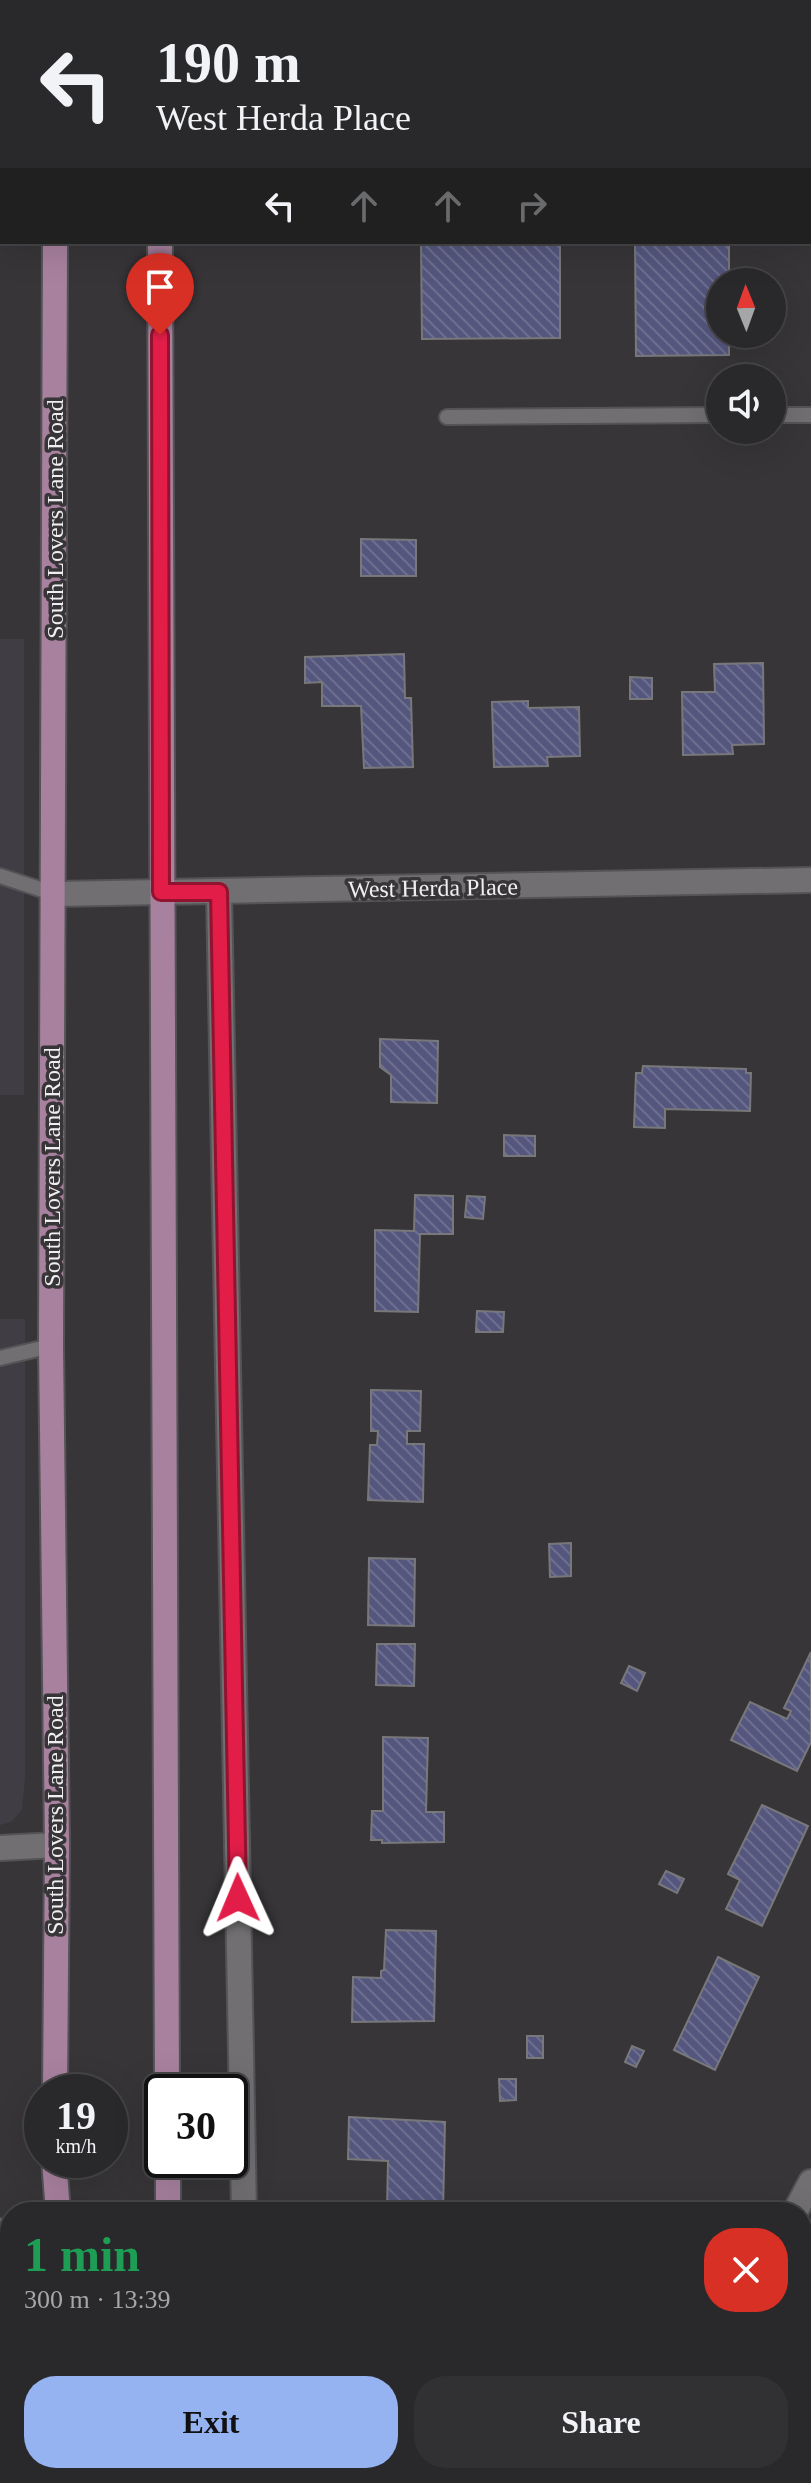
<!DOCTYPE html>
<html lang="en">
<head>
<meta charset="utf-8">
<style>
  :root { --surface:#29282a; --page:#313032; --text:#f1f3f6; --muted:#a5a6a8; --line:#454447; --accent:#95b2f1 }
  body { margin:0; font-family:"Times New Roman",serif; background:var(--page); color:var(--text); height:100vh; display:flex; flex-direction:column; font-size:30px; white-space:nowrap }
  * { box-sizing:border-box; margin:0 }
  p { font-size:26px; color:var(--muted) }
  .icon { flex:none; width:44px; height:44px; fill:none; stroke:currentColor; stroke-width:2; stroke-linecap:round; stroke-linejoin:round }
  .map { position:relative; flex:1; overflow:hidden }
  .side { position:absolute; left:0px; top:2202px; width:812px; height:282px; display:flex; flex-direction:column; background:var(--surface); border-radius:32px 32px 0 0; box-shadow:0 8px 32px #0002,0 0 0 2px var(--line) }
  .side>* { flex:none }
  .guide { position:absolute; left:0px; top:0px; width:812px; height:244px; box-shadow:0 8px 32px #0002,0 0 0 2px var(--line); background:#29282a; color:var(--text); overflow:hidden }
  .needle { width:52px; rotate:359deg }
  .controls { position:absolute; left:706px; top:268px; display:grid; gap:16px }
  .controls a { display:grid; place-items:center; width:80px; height:80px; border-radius:50%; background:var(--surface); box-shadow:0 8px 32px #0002,0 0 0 2px var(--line); font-size:40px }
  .speed { position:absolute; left:24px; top:2074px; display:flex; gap:16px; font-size:40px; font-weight:700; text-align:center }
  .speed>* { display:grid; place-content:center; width:104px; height:104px; border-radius:50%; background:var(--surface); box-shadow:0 8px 32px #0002,0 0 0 2px var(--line); line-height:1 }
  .speed small { font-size:20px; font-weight:400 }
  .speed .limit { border:4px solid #111; border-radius:12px; background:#fff; color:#111 }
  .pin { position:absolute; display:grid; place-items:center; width:68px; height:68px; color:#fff; margin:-82px -34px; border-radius:50% 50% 50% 0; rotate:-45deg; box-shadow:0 0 8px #0007 }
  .pin .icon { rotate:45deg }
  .me { position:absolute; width:88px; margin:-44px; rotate:359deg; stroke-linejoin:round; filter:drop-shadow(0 0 6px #0008) }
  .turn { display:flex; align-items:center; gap:28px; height:168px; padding:0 24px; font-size:36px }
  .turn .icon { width:104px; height:104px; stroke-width:2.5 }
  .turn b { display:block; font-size:56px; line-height:68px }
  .lanes { display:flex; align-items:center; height:76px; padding:0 24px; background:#0003; justify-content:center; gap:40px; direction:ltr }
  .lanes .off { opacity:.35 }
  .round { display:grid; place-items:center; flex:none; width:84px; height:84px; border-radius:32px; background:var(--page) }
  .overview { display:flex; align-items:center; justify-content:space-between; height:136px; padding:0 24px }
  h1 { font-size:48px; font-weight:800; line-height:60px; color:#1e9e55 }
  .primary-button { display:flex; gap:16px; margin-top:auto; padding:16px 24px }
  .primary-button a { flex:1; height:92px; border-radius:32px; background:var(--accent); color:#111; font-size:32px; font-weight:800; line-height:92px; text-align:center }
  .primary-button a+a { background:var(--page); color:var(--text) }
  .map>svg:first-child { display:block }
</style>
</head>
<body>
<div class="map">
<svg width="811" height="2483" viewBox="0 0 811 2483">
  <defs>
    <pattern id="building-back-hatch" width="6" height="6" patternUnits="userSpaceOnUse" patternTransform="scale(2)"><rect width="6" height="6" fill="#54567d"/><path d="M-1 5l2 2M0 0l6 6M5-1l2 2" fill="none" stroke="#6d6f90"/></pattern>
  </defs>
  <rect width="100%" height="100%" fill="#373538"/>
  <g fill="#413d45">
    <rect x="0" y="639" width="24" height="456"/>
    <path d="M0,1319H25V1777L22,1810L11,1822L0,1825Z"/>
  </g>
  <g fill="url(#building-back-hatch)" stroke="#78787b" stroke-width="2">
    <rect x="329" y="0" width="104" height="2"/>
    <rect x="636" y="0" width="94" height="2"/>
    <path d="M421,242H560V338L422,339Z"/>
    <path d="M635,242H729V282H720V334H729V355L636,356Z"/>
    <path d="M361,539L416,540V576H361Z"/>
    <path d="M404,654L405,698H411L413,767L364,768L361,706H322V682L305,683V657Z"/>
    <path d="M763,663L764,744L732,745L733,754L683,755L682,692H715L714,664Z"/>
    <path d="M630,677L652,678V699H630Z"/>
    <path d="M528,701V708L579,707L580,756L547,757L548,766L494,767L492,702Z"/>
    <path d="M380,1039L438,1041L437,1103L391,1102V1075L380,1067Z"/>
    <path d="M643,1066L746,1069V1073H751L750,1111L665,1109V1128L634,1127L636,1073H642Z"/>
    <path d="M504,1135L535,1136V1156H504Z"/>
    <path d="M415,1195L453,1196V1234H420L418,1312L375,1311V1230L414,1231Z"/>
    <path d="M467,1196L485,1197L483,1219L465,1217Z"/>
    <path d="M477,1311L504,1312L503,1332H476Z"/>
    <path d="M371,1390L421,1391L420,1431H407V1444H424L423,1502L368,1500L370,1445H377L378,1431H371Z"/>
    <path d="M571,1543V1576L550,1577L549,1544Z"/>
    <path d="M369,1558L415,1559L414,1626L368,1625Z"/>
    <path d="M377,1644H415L414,1686L376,1685Z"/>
    <path d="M811,1652V1742L797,1771L731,1740L750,1702L787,1719L791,1711L784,1708Z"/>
    <path d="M629,1666L645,1673L637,1691L621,1683Z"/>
    <path d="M383,1737L428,1738L426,1812H444V1842L382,1843V1840H371L372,1811H383Z"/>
    <path d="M762,1805L808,1826L762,1926L726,1909L740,1880L728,1874Z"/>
    <path d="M666,1871L684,1879L677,1893L659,1884Z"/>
    <path d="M386,1930L436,1931L434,2021L352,2022L353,1977L381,1978V1971L384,1970Z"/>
    <path d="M718,1957L759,1977L715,2070L674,2050Z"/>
    <rect x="527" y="2036" width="16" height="22"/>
    <path d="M632,2046L644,2051L636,2067L625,2062Z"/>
    <path d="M499,2079H516V2100L500,2101Z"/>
    <path d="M349,2117L445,2122L443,2212L387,2210L388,2161L348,2159Z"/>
  </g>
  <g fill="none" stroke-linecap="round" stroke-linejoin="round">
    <g stroke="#545355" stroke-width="18">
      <g id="service">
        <path d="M544,0V2"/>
        <path d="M772,415H811"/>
        <path d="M447,417L720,415"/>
        <path d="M0,876L55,894"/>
        <path d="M0,1358L51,1346"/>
      </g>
    </g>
    <g stroke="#545355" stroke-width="28">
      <g id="minor">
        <path d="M219,892L244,2212"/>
        <path d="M55,894L811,880"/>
        <path d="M0,1848L57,1845"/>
        <path d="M795,2212L811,2182"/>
        <path d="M0,2231L10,2483"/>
        <path d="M249,2474L250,2483"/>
        <path d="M560,2483L578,2474"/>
      </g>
    </g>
    <g stroke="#545355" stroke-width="28">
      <g id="primary">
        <path d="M159,0V2"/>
        <path d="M55,2V0"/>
        <path d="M160,242L167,2092"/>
        <path d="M55,2092L57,1845L51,1346L55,242"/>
        <path d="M54,2160L58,2212"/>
        <path d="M168,2160V2212"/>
        <path d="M85,2474L86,2483"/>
        <path d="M175,2474V2483"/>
      </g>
    </g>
    <use href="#service" stroke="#716f72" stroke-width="14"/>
    <use href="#minor" stroke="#716f72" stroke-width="24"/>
    <use href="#primary" stroke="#a8819f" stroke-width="24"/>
  </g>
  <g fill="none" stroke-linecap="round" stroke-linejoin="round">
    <g stroke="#92132f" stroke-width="20">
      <path id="route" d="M160,335L161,892H219L238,1898"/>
    </g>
    <use href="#route" stroke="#e11d48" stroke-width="14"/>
  </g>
  <g text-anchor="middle" stroke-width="7" stroke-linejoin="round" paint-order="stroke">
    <g font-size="24" fill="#efeef0" stroke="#373538">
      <text transform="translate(55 519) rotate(-90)" y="8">South Lovers Lane Road</text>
      <text transform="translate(433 888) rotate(-1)" y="8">West Herda Place</text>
      <text transform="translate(52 1167) rotate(-90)" y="8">South Lovers Lane Road</text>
      <text transform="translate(55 1815) rotate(-90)" y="8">South Lovers Lane Road</text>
    </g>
  </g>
</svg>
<div class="controls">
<a><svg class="needle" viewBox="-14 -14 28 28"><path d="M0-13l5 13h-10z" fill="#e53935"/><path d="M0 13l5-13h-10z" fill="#a5a6a8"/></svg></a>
<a><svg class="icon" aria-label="sound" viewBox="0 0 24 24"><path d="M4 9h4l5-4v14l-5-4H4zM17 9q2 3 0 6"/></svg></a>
</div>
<div class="speed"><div>19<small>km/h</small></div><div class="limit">30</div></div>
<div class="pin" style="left:160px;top:335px;background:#d93025"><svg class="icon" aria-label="arrive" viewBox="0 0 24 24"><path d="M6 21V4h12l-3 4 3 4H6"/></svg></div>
<svg class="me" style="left:238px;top:1898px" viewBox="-20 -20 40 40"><path d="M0-17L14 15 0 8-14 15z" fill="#e11d48" stroke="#fff" stroke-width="4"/></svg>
<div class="guide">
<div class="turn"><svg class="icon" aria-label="left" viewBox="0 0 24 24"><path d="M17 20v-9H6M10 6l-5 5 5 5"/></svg><div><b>190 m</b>West Herda Place</div></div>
<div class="lanes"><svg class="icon" aria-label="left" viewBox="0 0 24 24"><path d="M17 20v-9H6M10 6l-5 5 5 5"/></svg><svg class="icon off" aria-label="ahead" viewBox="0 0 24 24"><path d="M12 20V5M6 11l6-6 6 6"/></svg><svg class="icon off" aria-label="ahead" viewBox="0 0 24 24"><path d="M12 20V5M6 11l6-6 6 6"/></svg><svg class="icon off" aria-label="right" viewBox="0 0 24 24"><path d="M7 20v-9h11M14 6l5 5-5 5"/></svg></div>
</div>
<section class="side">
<div class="overview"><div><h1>1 min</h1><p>300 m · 13:39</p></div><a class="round" style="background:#d93025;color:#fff"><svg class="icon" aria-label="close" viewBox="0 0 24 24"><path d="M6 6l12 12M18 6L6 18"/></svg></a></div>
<div class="primary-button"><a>Exit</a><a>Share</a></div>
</section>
</div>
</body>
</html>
